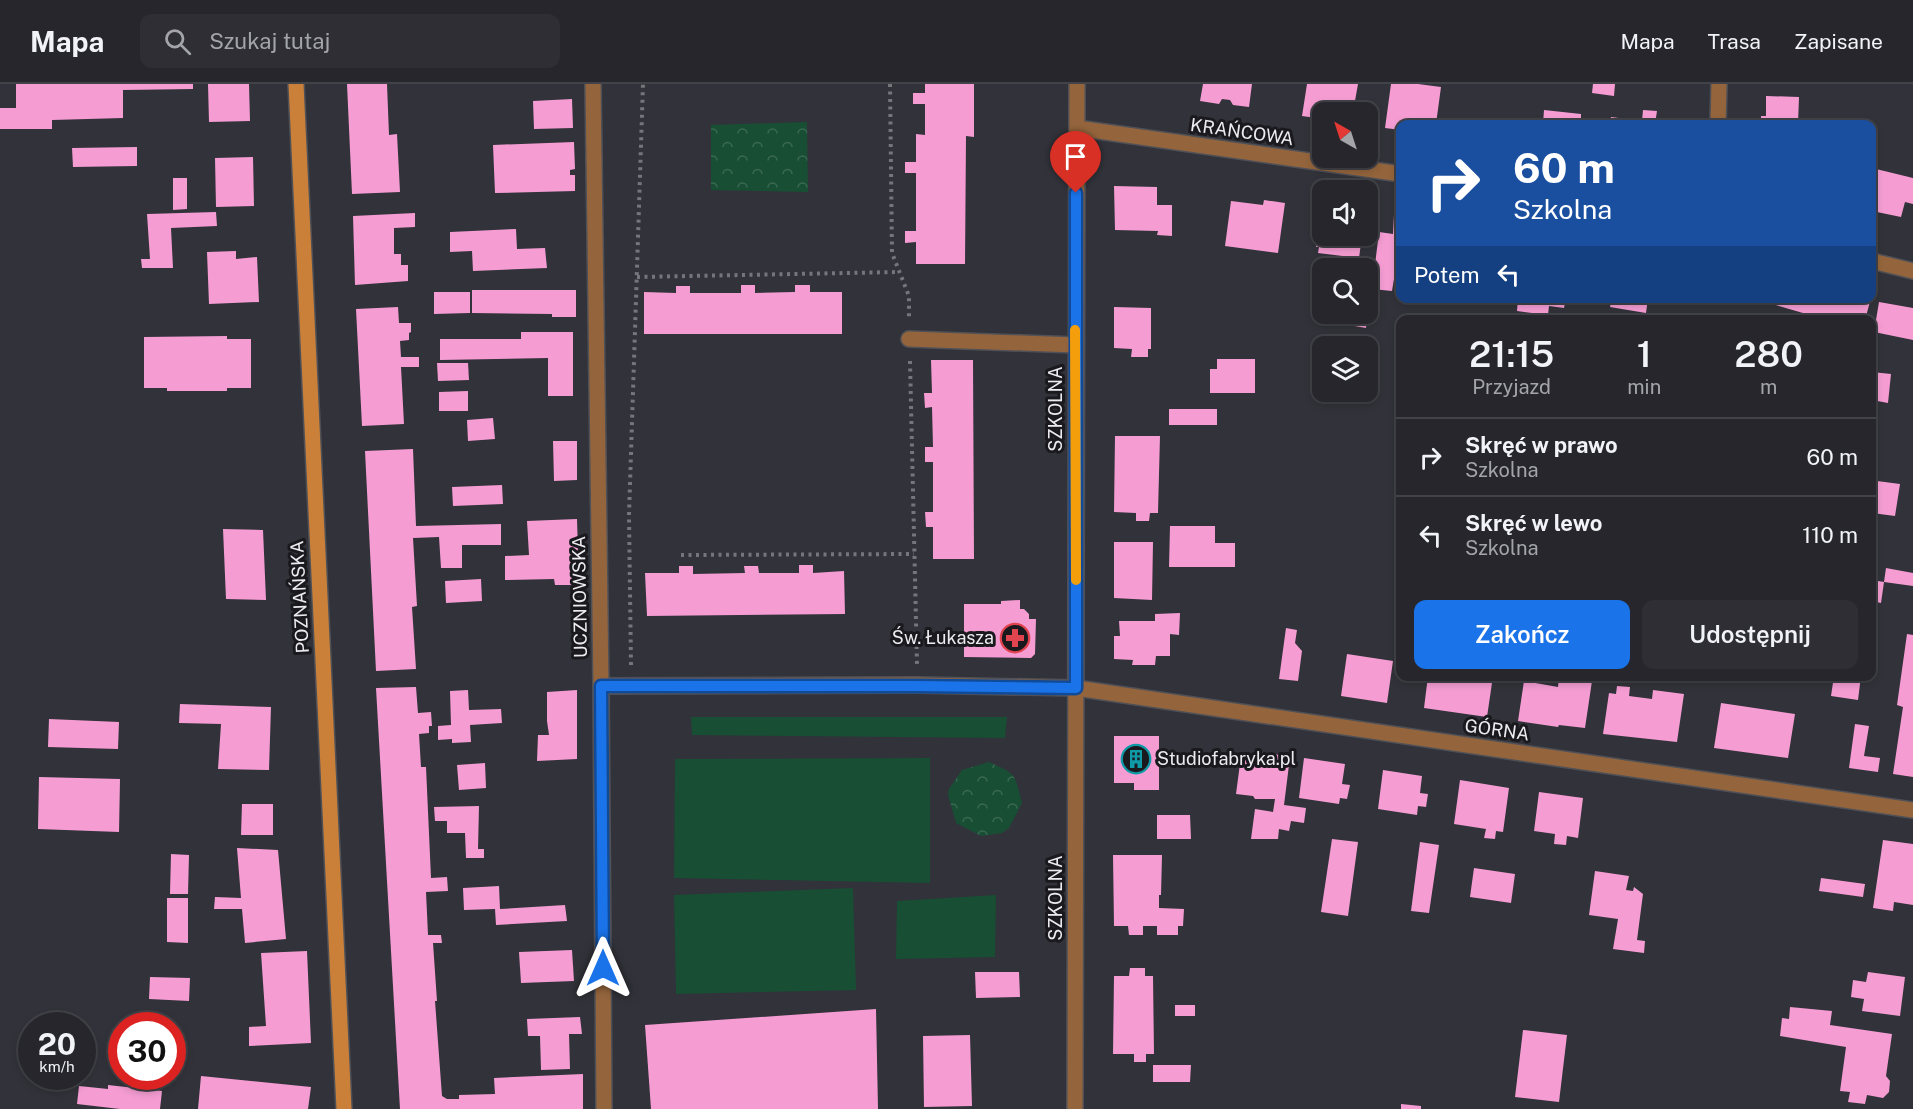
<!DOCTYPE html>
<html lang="pl">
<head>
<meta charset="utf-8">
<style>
  :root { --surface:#26262c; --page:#2e2e34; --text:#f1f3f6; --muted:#a4a5a9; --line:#424348; --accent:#1a73e8 }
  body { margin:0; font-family:"Public Sans",sans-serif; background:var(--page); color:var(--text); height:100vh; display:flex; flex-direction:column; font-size:22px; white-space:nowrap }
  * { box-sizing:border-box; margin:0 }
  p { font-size:20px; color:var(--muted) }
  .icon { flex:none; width:33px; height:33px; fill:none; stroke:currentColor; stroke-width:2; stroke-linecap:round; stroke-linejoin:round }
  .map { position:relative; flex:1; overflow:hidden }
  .drawer { position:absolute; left:1396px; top:231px; width:480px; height:366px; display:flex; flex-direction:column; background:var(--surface); border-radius:12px; box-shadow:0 3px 9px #0003,0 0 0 2px var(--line) }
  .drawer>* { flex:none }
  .banner { position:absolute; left:1396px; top:36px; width:480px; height:183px; border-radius:12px; box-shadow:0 3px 9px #0003,0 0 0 2px var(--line); background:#1a4fa0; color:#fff; overflow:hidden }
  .needle { width:39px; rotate:321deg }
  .tools { position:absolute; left:1312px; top:18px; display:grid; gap:12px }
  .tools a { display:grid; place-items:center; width:66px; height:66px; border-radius:12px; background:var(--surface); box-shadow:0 3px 9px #0003,0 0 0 2px var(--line); font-size:30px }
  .speed { position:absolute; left:18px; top:928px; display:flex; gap:12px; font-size:30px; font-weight:700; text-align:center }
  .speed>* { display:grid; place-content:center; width:78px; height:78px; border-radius:50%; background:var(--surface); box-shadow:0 3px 9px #0003,0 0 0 2px var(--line); line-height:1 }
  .speed small { font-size:15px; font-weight:400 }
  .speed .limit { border:9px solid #d22; background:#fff; color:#111 }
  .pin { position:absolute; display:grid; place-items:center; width:51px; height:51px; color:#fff; margin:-62px -26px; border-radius:50% 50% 50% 0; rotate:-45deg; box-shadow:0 0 6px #0007 }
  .pin .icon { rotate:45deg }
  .me { position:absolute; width:66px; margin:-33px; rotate:0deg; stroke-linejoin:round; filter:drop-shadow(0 0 4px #0008) }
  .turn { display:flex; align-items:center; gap:21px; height:126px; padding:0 18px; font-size:27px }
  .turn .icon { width:78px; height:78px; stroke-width:2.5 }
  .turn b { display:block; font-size:42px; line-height:51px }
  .then { display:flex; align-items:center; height:57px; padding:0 18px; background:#0003; gap:12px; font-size:22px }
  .eta { display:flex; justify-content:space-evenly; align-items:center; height:102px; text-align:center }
  .eta b { font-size:36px; font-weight:600; line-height:42px }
  .primary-button { display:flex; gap:12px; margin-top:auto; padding:12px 18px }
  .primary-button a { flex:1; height:69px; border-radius:12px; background:var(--accent); color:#fff; font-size:24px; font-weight:600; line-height:69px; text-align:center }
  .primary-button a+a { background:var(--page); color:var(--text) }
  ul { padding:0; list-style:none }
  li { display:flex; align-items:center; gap:18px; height:78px; padding:0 18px; border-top:2px solid var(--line) }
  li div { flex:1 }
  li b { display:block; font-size:22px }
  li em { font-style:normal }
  header { display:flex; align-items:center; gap:36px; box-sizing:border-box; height:84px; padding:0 30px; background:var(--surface); border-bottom:2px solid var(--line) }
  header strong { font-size:28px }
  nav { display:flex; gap:33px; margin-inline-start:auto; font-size:21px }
  .search { width:420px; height:54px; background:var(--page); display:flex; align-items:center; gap:15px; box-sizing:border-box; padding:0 21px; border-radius:12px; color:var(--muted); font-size:22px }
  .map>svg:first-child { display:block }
</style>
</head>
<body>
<header>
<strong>Mapa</strong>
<div class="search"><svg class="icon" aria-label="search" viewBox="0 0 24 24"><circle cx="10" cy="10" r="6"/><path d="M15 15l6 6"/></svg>Szukaj tutaj</div>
<nav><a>Mapa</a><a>Trasa</a><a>Zapisane</a></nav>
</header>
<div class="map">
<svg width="1913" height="1025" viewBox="0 0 1913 1025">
  <defs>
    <pattern id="park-crowns" width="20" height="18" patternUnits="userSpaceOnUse" patternTransform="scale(1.5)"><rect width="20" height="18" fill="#184e34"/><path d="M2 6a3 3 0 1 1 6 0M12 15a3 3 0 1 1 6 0" fill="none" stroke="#3a6852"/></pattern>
  </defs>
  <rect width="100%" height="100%" fill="#32323a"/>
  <g fill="url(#park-crowns)">
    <path d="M807,38L808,108L711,106V41Z"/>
    <path d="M989,678C1018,691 1014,689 1022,719L1009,744L1002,749L981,752L956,739L948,711L949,705L962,686Z"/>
  </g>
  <g fill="#184e34">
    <path d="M691,633H1007L1005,654L692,651Z"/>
    <path d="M930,674V799L674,794L675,675Z"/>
    <path d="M853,804L856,906L676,910L674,811Z"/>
    <path d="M996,811L995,873L896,875L897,817Z"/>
  </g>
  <g fill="#f59dd3">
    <path d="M16,0H193V5L123,6V34L52,36V45H0V24H16Z"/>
    <path d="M208,0H249L250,37L209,38Z"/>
    <path d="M347,0H387L389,51L397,50L400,108L352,110Z"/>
    <path d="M925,0H974V53L966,52L965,180H916V158L905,159V147H916V89H905V78H916V50L925,51V20H913V9H925Z"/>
    <path d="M1203,0H1252L1249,23L1233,21L1230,16L1222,15L1219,20L1200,17Z"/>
    <path d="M1307,0H1358L1353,28H1323V35L1302,32Z"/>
    <path d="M1391,0H1418L1441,3L1436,40H1401V46L1385,44Z"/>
    <path d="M1593,0H1615L1614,12L1592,9Z"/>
    <path d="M1766,12L1799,13L1798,40H1761V32H1766Z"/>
    <path d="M572,15L573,44L534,45L533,17Z"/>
    <path d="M1544,26L1581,30V35L1588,37V40H1543Z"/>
    <path d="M1643,26L1657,27L1655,40H1610L1611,33L1642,37Z"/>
    <path d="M574,58L575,85L570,86V91H575V107L495,109L493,61Z"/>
    <path d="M137,63V82L73,83L72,64Z"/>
    <path d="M253,73L254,122L216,123L215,74Z"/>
    <path d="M1872,84L1913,94V120L1905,118L1901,133L1872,127Z"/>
    <path d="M173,94H187V125L173,126Z"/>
    <path d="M1114,102L1157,103V121H1172V152L1157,151L1158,147L1115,146Z"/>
    <path d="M1264,116L1285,119L1278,169L1225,162L1231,117L1263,121Z"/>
    <path d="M1318,122L1323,123V152H1362L1359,174L1318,169L1319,163H1316L1319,142L1315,141Z"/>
    <path d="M216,128L217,142L171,144L173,184H142L141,175H150L147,130Z"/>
    <path d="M415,129V143L394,144V170H401V181H408V197L355,201L353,132Z"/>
    <path d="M1368,129H1373L1370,149L1368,148Z"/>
    <path d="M1394,131L1401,132V190L1395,189L1392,207L1372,205L1379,148L1393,150Z"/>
    <path d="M516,145L517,165L545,164L547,184L473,187L472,167L450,168V148Z"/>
    <path d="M236,167V175L257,173L259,218L209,220L207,168Z"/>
    <path d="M741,201H755V209L795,208V201H810V208H842V250H644V208L676,209V202H690V209H741Z"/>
    <path d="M472,206H576V233H552V230L472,229Z"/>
    <path d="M434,208H470V229L434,230Z"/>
    <path d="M1518,214H1566L1564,224L1549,222L1548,231L1517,227Z"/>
    <path d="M1612,214H1648L1646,229L1610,223Z"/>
    <path d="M1752,214L1850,216L1871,214L1865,236H1827Z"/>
    <path d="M1879,218L1913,224V256L1874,248Z"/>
    <path d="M398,223L399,239H411V248L409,249V256L400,257L401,273H419V283H401L404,340L362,342L356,225Z"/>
    <path d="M1114,223L1151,224V265H1148V273H1131L1132,265L1114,264Z"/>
    <path d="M1351,230H1368L1366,244L1349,241Z"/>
    <path d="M521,248H573V312H548V274L440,276V255H521Z"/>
    <path d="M227,252V255H251V304H227V307H167V304H144V253Z"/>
    <path d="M1217,275H1255V309H1210V285H1217Z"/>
    <path d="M931,276H973L974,475H933V443H926L925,428H933V378H925V363H933L932,323L925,324L924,309H932Z"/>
    <path d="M437,279H468L469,296L438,297Z"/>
    <path d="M1872,288L1891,290L1888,319L1872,316Z"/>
    <path d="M468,307V327H439V308Z"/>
    <rect x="1169" y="325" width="48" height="16"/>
    <path d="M493,334L495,355L468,357L467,336Z"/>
    <path d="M1115,352H1160L1158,429H1150L1149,437H1136V429L1114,428Z"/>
    <path d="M553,357H577V396L554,397Z"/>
    <path d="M413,365L416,442L501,440V461H462V484H441L439,453L413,454L417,522L412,523L416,585L376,587L365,367Z"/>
    <path d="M1877,397L1900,400L1895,432L1872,429V407L1875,408Z"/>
    <path d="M502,401L503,420L453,422L452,403Z"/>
    <path d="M577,435L579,501H555L554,495L505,496V472L529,471L527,437Z"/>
    <path d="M1170,442H1215V459H1235V483H1169Z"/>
    <path d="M223,445L263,446L266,516L226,515Z"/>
    <path d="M1114,458H1153L1152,516L1114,514Z"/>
    <path d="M799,481H813V489L844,487L845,530L647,532L645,489H679V482H693V490L745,489L744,482H758L759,489H799Z"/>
    <path d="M1886,484L1913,489V502L1884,498Z"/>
    <path d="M481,495L482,517L446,519L445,497Z"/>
    <path d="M1872,496L1884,498L1881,519L1872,517Z"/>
    <path d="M1400,513H1401V542L1396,541Z"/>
    <path d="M1020,516V525H1024L1029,530V535H1036L1035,570L1031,574L964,573V520H1001V517Z"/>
    <path d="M1180,529L1179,551L1170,550V572H1156L1155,581H1132L1133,576L1114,575V552H1120L1119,537H1155V530Z"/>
    <path d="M1872,543L1878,544L1876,564L1872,565Z"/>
    <path d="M1286,544L1297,546L1295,559L1302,567L1298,597L1279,595Z"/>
    <path d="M1907,550L1913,551V693L1893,690L1903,623L1897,621Z"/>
    <path d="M1347,570L1393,577L1387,619L1341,612Z"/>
    <path d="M1428,592H1493L1487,633L1424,624Z"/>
    <path d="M1834,592H1861L1858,616L1831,612Z"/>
    <path d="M1559,593L1592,597L1585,644L1559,641L1558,643L1518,637L1524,597L1558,603Z"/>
    <path d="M1617,602L1630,603L1629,612L1652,615L1653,606L1684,610L1677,658L1603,650L1609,609L1616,610Z"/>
    <path d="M416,603L418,629L431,628L432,642H429V649L419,650L421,683H426L431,794L447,793L448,807L426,808L428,851H441L442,859H433L437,917H435L442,1012L447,1015H459V1011L495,1010L494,994L583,990V1025H400L376,604Z"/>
    <path d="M468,606L469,626L501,625L502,639L470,641L471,658L452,659V655L438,656V642L451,641L450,607Z"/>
    <path d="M577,606V675L537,677L538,651H549L547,637V608Z"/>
    <path d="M1721,619L1795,630L1788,674L1714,664Z"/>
    <path d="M180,620L271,623L269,686L218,685L221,640L179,639Z"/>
    <path d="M49,635L119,638L118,665L48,663Z"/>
    <path d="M1855,640L1869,642L1864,672L1880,674L1878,688L1849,684Z"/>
    <path d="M1114,652H1159V706H1134V699H1114Z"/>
    <path d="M1257,667L1290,673L1284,721L1306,724L1304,739L1291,737L1289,747L1279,745L1278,755H1251L1255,725L1273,728L1275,715H1255L1253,712L1236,710L1241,672L1256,674Z"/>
    <path d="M1304,674L1345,680L1342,700L1350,701L1347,715L1340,714L1339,720L1299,714Z"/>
    <path d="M485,679L486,704L459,706L457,681Z"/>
    <path d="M1383,686L1422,692L1420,709L1428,710L1426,723L1418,722L1417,731L1378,725Z"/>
    <path d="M39,693L120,695L119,748L38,745Z"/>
    <path d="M1460,696L1509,704L1503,748L1496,747L1495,755L1484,754L1486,745L1454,740Z"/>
    <path d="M1539,708L1583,714L1578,754L1567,752L1566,761L1554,760L1555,750L1534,747Z"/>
    <path d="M242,720H273V751H241Z"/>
    <path d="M479,722L478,765H484V774H466L465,749H447V737H435L434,723Z"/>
    <path d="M1157,731H1190L1191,755H1157Z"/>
    <path d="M1332,755L1358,758L1348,832L1321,828Z"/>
    <path d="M1883,756L1913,760V821L1894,818L1893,827L1873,824Z"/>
    <path d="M1420,758L1439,761L1429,829L1411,827Z"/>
    <path d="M237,764L278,766L286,855L245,859L242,825H214L215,813L241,814Z"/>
    <path d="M171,770L189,771L188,810H170Z"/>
    <path d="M1113,771H1162L1161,811H1159V824L1184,825L1183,842H1178V851H1157V842H1143V851H1129L1128,842H1114Z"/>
    <path d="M1474,784L1515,790L1511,819L1470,813Z"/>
    <path d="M1595,787L1629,792L1626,806L1633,807L1634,803L1643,810L1637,856L1645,857L1644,869L1613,865L1618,835L1589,831Z"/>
    <path d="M1821,794L1865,800L1863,813L1819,807Z"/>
    <path d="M499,802L500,825L565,821L567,837L496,841L495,825L464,826L463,804Z"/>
    <path d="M167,814H188V859L167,858Z"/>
    <path d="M572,866L574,897L521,899L519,868Z"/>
    <path d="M307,867L311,959L249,962V943L266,942L261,869Z"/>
    <path d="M1130,884H1145V892H1153L1154,970H1146V978H1134V970H1113L1114,892H1129Z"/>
    <path d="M975,888H1019L1020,913L976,914Z"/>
    <path d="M1868,888L1905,893L1900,932L1862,927L1864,915L1851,913L1853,896L1866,898Z"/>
    <path d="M150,893L190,894L189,917L149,915Z"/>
    <rect x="1175" y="921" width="20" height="11"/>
    <path d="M1790,923L1832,927L1830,941L1892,950L1886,992L1890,997L1889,1008L1883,1014L1867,1011L1865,1020L1848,1018L1850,1008L1840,1007L1846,963L1780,952L1782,934L1789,935Z"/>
    <path d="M876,925L878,1025H651L645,941Z"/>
    <path d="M37,933L61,934V942H37Z"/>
    <path d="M580,933L582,950H569L570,985L541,986L540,952H528L527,935Z"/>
    <path d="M1523,946L1567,951L1559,1018L1515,1013Z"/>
    <path d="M970,951L972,1022L924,1023L923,952Z"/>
    <path d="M1153,981H1191L1190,998H1153Z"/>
    <path d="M201,992L311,1003L308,1025H198Z"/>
    <path d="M108,1001L162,1007L160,1025H120L77,1020L79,1002L108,1005Z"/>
    <path d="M1401,1020L1421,1022V1025H1401Z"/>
  </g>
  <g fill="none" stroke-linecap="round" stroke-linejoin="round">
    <g stroke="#505057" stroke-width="18">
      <g id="street">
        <path d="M593,0L601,602L604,1025"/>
        <path d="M1718,40L1719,0"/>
        <path d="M1077,44L1401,90"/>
        <path d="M1872,177L1913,187"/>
        <path d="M909,255L1075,261"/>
        <path d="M601,602L917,601L1076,604L1913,726"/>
        <path d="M1075,1025L1077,0"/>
      </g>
    </g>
    <g stroke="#505057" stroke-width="18">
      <path id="secondary" d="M296,0L344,1025"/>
    </g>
    <g stroke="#75757c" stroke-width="4" stroke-dasharray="3 4.5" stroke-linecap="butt">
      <path d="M890,0L892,169L909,212V233"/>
      <path d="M637,193L899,188"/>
      <path d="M910,277L917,581"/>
      <path d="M681,471L914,470"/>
      <path d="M631,581L629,431L643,0"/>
    </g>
    <use href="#street" stroke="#94653c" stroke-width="15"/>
    <use href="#secondary" stroke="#ca8038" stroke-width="15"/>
  </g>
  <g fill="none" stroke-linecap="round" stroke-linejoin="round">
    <g stroke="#114b97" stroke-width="15">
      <path id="route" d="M603,884L601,602H917L1076,604V109"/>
    </g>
    <use href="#route" stroke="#1a73e8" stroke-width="10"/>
    <path stroke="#f59e0b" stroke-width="10" d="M1075,246L1076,496"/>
  </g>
  <defs>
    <g id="pharmacy-ring" transform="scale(1.5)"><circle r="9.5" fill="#1a1a1e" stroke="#e0444e" stroke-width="1.5"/><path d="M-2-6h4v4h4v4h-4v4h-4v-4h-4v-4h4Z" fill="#e0444e"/></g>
    <g id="building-ring" transform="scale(1.5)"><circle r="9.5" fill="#1a1a1e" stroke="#0f9aa8" stroke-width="1.5"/><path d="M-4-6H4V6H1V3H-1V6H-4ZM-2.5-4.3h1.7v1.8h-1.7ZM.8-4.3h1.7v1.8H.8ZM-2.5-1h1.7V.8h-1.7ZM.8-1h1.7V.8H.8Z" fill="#0f9aa8"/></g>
  </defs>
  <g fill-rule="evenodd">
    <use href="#pharmacy-ring" x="1015" y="554"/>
    <use href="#building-ring" x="1136" y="675"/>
  </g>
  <g text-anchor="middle" stroke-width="6" stroke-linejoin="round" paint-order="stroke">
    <g font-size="18" fill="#ebebf0" stroke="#1a1a1e">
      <text transform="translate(1242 48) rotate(8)" y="6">KRAŃCOWA</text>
      <text transform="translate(1056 325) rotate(-90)" y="6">SZKOLNA</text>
      <text transform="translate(300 513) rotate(-93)" y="6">POZNAŃSKA</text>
      <text transform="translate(580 513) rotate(-91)" y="6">UCZNIOWSKA</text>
      <text transform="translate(1497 646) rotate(8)" y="6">GÓRNA</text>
      <text transform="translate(1056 814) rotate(-90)" y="6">SZKOLNA</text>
    </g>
    <g font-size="18" fill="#ebebf0" stroke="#1a1a1e" text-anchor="end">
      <text x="994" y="560">Św. Łukasza</text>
      <text x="1157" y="681" text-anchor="start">Studiofabryka.pl</text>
    </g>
  </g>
</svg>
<div class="tools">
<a><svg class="needle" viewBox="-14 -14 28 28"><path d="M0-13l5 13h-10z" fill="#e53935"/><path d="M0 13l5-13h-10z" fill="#a4a5a9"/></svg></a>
<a><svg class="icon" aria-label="sound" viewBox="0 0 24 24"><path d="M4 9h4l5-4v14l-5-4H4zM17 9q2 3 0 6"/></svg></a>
<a><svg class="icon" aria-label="search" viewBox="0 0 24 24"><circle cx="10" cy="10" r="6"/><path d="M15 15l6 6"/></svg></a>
<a><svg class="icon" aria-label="layers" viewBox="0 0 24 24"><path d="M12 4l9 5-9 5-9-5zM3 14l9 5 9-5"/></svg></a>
</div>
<div class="speed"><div>20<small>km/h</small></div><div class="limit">30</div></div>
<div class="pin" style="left:1076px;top:109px;background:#d93025"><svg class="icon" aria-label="arrive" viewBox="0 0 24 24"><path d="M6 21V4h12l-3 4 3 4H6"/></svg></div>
<svg class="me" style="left:603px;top:884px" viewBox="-20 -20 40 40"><path d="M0-17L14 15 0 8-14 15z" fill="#1a73e8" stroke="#fff" stroke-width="4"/></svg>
<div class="banner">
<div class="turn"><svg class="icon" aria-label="right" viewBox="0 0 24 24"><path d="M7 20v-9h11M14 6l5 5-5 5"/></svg><div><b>60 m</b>Szkolna</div></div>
<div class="then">Potem<svg class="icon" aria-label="left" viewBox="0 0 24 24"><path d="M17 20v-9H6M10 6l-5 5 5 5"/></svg></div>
</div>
<section class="drawer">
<div class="eta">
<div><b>21:15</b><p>Przyjazd</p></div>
<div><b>1</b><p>min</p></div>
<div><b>280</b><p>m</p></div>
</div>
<ul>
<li><svg class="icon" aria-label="right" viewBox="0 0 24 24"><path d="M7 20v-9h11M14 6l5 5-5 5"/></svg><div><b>Skręć w prawo</b><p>Szkolna</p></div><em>60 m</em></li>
<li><svg class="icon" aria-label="left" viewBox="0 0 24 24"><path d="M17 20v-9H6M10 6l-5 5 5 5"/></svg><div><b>Skręć w lewo</b><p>Szkolna</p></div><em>110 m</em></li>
</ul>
<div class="primary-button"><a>Zakończ</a><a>Udostępnij</a></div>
</section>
</div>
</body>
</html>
